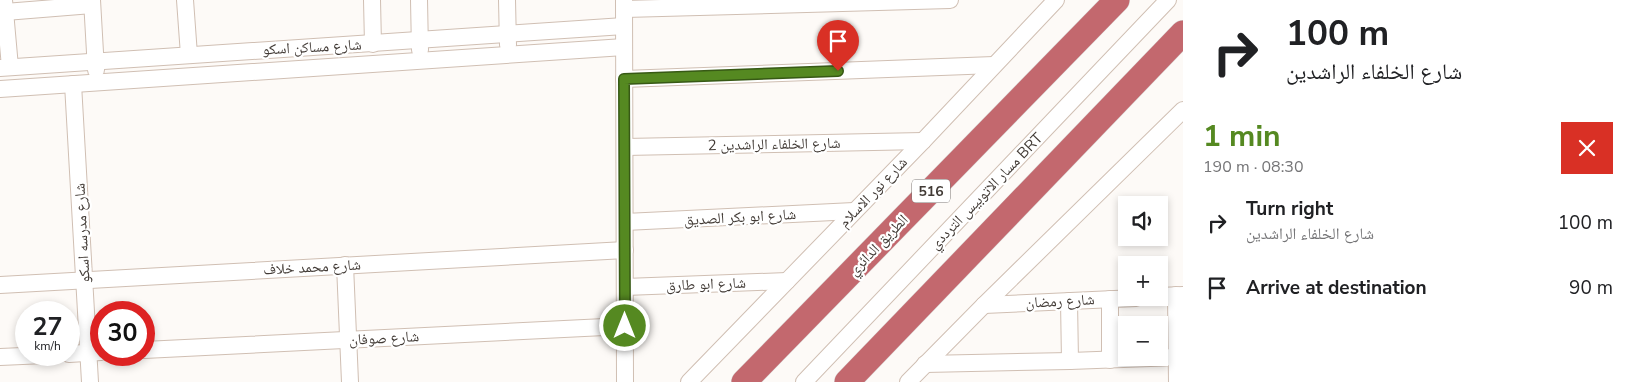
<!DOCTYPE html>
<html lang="en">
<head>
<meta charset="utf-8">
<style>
  :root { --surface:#fff; --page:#f6f6f6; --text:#202124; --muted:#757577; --accent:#558921 }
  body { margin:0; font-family:"Nunito Sans","Noto Naskh Arabic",sans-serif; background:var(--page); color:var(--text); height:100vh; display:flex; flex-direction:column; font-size:19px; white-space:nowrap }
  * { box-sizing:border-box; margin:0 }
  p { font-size:16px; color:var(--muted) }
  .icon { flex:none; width:28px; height:28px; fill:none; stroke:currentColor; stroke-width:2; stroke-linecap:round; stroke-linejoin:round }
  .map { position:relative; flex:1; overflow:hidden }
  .details { display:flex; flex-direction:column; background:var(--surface); width:450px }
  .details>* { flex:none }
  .top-card { background:#fff; color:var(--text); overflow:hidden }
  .tools { position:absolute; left:1118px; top:196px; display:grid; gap:10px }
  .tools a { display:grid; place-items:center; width:50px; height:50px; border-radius:0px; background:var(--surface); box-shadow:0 2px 8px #0003; font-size:25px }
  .speed { position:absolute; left:15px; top:301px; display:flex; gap:10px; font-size:25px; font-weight:700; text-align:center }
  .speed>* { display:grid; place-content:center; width:65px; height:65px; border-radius:50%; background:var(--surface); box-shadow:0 2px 8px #0003; line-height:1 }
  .speed small { font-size:12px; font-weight:400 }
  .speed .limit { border:8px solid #d22; background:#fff; color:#111 }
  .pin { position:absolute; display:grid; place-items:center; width:42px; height:42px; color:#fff; margin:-51px -21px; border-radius:50% 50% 50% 0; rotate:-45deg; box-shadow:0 0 5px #0007 }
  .pin .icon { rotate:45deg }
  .me { position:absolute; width:55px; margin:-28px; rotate:0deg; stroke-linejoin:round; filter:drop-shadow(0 0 4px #0008) }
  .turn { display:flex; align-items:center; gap:18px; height:105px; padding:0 20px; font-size:22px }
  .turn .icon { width:65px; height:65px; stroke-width:2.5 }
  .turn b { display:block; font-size:35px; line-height:42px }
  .round { display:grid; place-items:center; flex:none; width:52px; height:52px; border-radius:0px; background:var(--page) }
  .head { display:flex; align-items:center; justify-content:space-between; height:85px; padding:0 20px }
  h1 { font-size:30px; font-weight:700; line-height:38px; color:var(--accent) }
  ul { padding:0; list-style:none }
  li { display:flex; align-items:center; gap:15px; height:65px; padding:0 20px }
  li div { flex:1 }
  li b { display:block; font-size:19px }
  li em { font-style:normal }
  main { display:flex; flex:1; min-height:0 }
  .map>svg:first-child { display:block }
</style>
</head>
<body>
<main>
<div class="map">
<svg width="1183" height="382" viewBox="0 0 1183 382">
  <rect width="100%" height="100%" fill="#fdfaf7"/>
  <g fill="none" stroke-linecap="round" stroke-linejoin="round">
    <g stroke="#d0bfb3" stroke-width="18">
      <g id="minor">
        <path d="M4,0L10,67"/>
        <path d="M92,0L96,70"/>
        <path d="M185,0L189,55"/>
        <path d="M372,0L373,44"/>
        <path d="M419,0L420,50"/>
        <path d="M507,0L508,45"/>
        <path d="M624,0L625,382"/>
        <path d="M625,9L950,0"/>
        <path d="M5,12L92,5"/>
        <path d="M0,68L624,26"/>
        <path d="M624,79L994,65"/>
        <path d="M73,84L90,382"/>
        <path d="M0,89L624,47"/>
        <path d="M625,147L923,141"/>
        <path d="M625,222L854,211"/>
        <path d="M345,265L350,382"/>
        <path d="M0,285L625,250"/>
        <path d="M625,287L787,281"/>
        <path d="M1176,295L1177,382"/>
        <path d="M1159,296L1183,295"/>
        <path d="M1069,301L1070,361"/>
        <path d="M984,305L1136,298"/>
        <path d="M144,350L625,326"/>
        <path d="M69,354L101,352"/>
        <path d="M0,357L45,355"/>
        <path d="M1110,360V299"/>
        <path d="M925,364L1070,361L1177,357"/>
        <path d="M689,382L923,141L1056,0"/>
        <path d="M804,382L1168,0"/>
        <path d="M908,382L984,305L1183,110"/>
      </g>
    </g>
    <g stroke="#d9d8d7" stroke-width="26">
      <g id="highway">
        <path d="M744,382L1117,0"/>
        <path d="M847,382L1183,33"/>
      </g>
    </g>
    <use href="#minor" stroke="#fff" stroke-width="16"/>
    <use href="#highway" stroke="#c3686e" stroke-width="25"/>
  </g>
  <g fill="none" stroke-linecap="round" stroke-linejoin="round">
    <g stroke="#375915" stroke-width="12">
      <path id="route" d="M625,326L624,79L838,71"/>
    </g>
    <use href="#route" stroke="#558921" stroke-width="9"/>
  </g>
  <g text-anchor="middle" stroke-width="4.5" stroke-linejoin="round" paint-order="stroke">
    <rect fill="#fff" stroke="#7a7572" stroke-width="1" x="912" y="179.5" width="38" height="23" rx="4"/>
    <g font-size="14" font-weight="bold" fill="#413a35">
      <text x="931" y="196">516</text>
    </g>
    <g font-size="15" fill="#413a35" stroke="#fff">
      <text transform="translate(312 47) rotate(-3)" y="5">شارع مساكن اسكو</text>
      <text transform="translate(774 144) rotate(-1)" y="5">شارع الخلفاء الراشدين 2</text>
      <text transform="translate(986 191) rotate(-46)" y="5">مسار الاتوبيس الترددي BRT</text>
      <text transform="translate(873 192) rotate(-46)" y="5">شارع نور الاسلام</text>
      <text transform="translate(740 217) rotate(-3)" y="5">شارع ابو بكر الصديق</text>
      <text transform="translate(82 233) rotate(-93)" y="5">شارع مدرسه اسكو</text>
      <text transform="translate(878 245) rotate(-46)" y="5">الطريق الدائري</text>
      <text transform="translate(312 267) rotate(-3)" y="5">شارع محمد خلاف</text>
      <text transform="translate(706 284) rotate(-2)" y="5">شارع ابو طارق</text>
      <text transform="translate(1060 301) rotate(-3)" y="5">شارع رمضان</text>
      <text transform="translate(384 338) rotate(-3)" y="5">شارع صوفان</text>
    </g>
  </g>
</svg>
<div class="tools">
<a><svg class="icon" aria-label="sound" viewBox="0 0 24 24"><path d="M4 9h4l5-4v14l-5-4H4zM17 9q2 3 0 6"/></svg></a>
<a>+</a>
<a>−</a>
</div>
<div class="speed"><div>27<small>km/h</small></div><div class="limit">30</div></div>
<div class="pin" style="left:838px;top:71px;background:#d93025"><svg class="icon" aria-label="arrive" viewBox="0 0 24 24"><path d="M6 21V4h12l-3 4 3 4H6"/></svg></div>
<svg class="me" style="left:625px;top:326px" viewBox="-20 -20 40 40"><circle r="17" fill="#558921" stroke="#fff" stroke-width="3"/><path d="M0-11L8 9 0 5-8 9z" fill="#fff"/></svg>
</div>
<section class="details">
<div class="top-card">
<div class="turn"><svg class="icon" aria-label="right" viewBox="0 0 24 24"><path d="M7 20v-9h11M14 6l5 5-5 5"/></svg><div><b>100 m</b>شارع الخلفاء الراشدين</div></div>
</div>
<div class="head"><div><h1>1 min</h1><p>190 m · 08:30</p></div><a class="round" style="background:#d93025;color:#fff"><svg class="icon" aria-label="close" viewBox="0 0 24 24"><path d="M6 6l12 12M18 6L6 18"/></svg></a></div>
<ul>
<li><svg class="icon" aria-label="right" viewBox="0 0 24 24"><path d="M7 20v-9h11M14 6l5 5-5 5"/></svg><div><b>Turn right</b><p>شارع الخلفاء الراشدين</p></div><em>100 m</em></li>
<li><svg class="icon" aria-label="arrive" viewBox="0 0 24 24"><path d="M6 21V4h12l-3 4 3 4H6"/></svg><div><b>Arrive at destination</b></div><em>90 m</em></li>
</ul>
</section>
</main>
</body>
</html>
